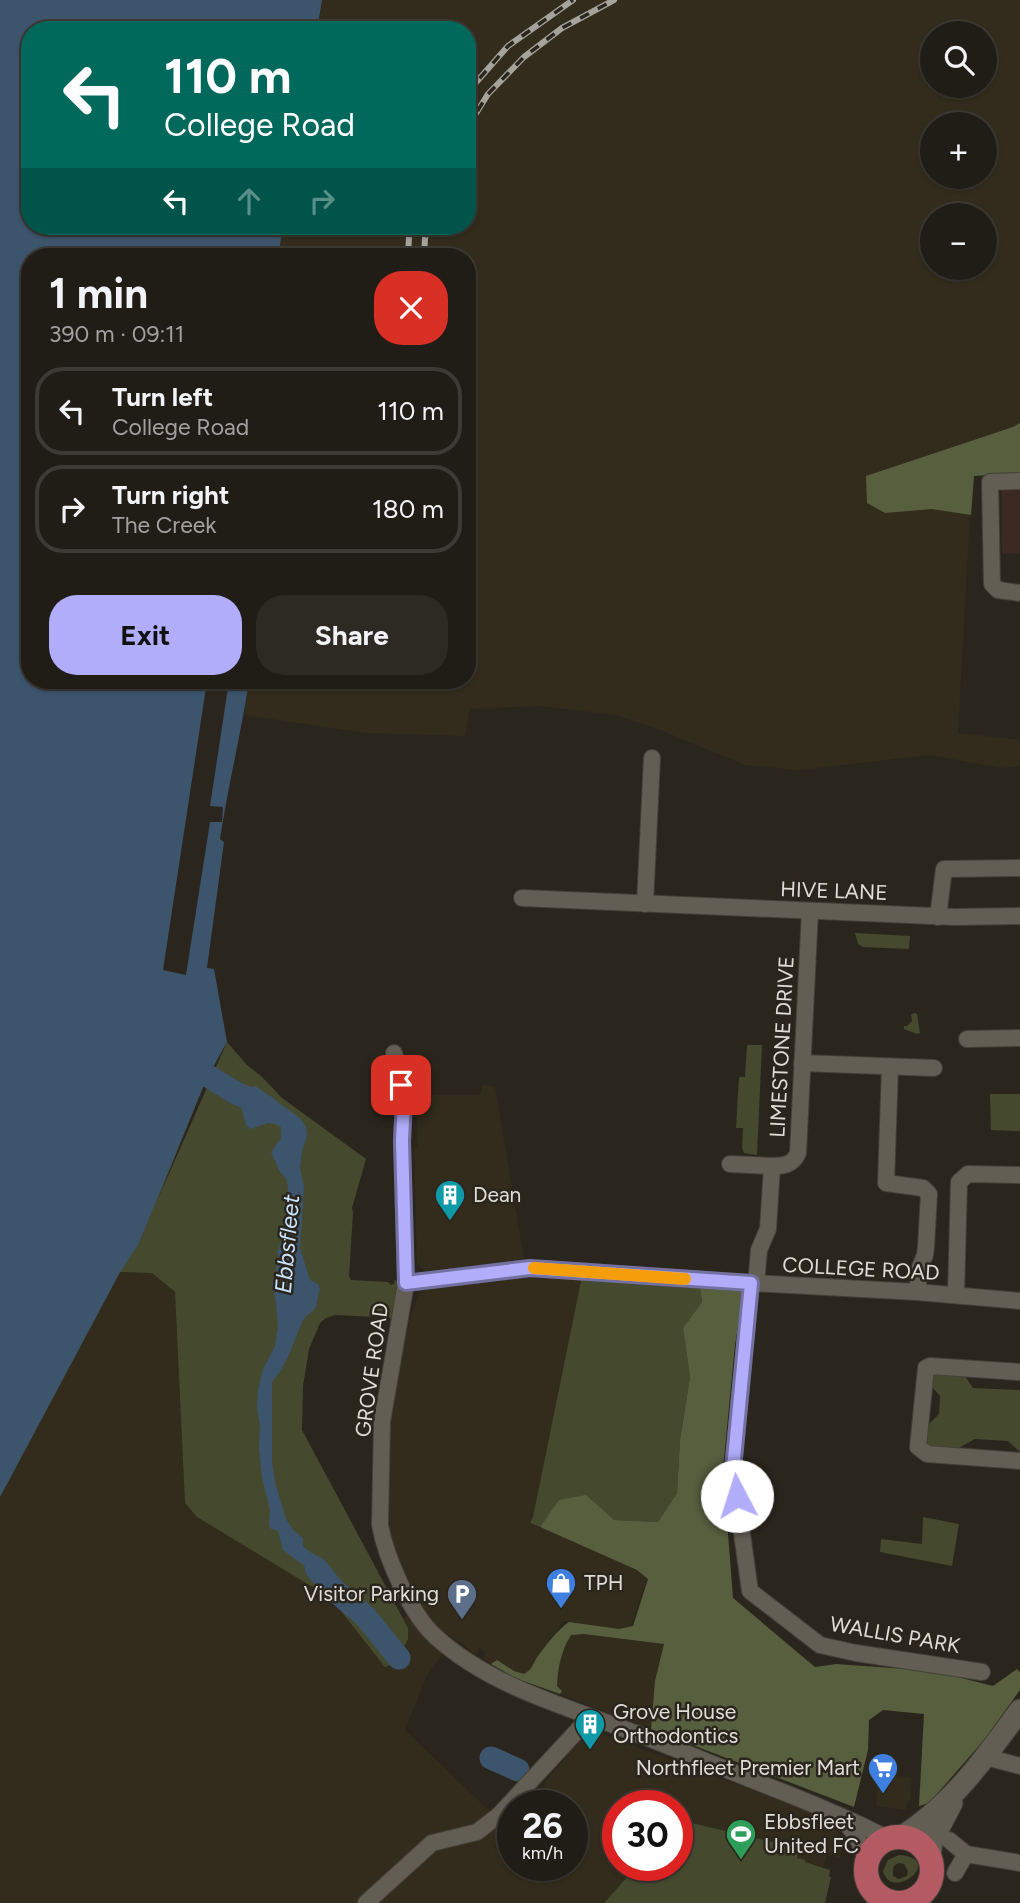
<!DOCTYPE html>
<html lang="en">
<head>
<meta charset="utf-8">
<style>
  :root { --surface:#201c16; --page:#2d2923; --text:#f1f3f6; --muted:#a2a1a1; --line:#3d3a35; --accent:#b1adfa }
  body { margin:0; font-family:Figtree,sans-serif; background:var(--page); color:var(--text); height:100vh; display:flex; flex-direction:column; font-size:26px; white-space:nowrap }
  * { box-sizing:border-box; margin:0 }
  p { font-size:23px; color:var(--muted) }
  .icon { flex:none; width:38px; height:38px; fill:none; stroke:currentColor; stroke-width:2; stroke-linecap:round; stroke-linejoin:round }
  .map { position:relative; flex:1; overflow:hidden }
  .details { position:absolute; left:21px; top:248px; width:455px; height:441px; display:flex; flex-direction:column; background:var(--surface); border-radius:28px; box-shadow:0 2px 5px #0004,0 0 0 2px var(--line) }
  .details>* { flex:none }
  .top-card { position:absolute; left:21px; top:21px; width:455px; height:214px; border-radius:28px; box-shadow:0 2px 5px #0004,0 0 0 2px var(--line); background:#00695c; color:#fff; overflow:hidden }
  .fabs { position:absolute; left:920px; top:21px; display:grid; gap:14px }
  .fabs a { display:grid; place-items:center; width:77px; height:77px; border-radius:50%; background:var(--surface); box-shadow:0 2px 5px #0004,0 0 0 2px var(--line); font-size:35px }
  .speed { position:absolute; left:497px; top:1790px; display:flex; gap:14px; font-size:35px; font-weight:700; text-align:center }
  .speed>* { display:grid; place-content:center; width:91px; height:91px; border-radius:50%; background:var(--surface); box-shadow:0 2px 5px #0004,0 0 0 2px var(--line); line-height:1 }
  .speed small { font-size:18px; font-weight:400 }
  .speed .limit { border:10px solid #d22; background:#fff; color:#111 }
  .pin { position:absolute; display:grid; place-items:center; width:60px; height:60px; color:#fff; margin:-30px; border-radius:14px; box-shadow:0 4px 10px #0006 }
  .me { position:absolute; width:77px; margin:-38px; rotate:355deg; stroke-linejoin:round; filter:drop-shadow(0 0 5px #0008) }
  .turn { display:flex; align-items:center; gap:24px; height:147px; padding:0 28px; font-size:32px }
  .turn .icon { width:91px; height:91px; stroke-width:2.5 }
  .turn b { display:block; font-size:49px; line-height:60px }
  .lanes { display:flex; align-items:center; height:66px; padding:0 28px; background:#0003; justify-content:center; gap:35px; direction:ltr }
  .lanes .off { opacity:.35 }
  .round { display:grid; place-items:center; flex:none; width:74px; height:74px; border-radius:28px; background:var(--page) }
  .head { display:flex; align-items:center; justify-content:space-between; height:119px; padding:0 28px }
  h1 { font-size:42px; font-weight:700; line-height:52px }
  .primary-button { display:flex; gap:14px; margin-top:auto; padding:14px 28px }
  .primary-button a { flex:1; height:80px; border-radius:28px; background:var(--accent); color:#111; font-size:28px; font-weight:700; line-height:80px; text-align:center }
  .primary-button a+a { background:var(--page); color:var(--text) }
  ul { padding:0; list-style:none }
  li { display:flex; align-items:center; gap:21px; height:88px; margin:0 14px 10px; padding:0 14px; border:4px solid var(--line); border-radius:28px }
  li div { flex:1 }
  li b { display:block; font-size:26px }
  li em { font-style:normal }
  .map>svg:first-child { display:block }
</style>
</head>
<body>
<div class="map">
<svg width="1020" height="1903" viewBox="0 0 1020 1903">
  <rect width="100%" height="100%" fill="#2b261d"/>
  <g fill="#332c1d" fill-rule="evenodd">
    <path d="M322,0H1020V472L972,475L958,733L1020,740V766L1003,768L929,755L799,770L745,765L663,731L616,715L540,706L470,709L465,736L367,733L244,715L249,681H467V257H278L283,226H467V30H317ZM933,33H985V86H933ZM933,124H985V177H933ZM933,215H985V268H933Z"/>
    <path d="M483,1084L495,1087L524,1259L425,1271L417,1264L414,1147H418L415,1095H480Z"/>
    <path d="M120,1272L152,1273L175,1292L185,1503L197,1517L319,1591L334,1608L337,1606L408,1628L402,1618L411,1614L444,1652L427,1675L405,1730L502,1823L504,1821L507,1823L513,1816V1866H572V1806H550L553,1792L544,1789L545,1782L587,1733L594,1731L823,1817L835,1828L843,1841L840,1858L827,1854L823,1868L796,1858L798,1848L679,1820L677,1822V1806H618V1866H637L604,1903H0V1484Z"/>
    <path d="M542,1276H582L533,1517L530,1523L648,1575L627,1638L664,1644L651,1729L552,1691L569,1623L563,1621L522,1680L483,1659L485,1652L480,1648L475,1655L461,1643L432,1624L412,1589L390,1537V1420L409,1322L417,1298L427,1288Z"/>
    <path d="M879,1773L912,1778L910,1800L907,1802L906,1810L876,1806Z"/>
  </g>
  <path fill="#3b2922" d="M1020,487V553L1002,554V488Z"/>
  <g fill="#454a2f" fill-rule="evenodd">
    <path d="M855,933L910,936L909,949L863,947L858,944Z"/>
    <path d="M914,1013L917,1014L920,1033L917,1034L904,1029V1026H907L912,1021L911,1015Z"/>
    <path d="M227,1042L247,1065L262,1077L282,1098L366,1159L352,1208L353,1213L349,1276L351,1280L388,1282L391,1285L394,1284L395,1280L398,1282L396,1318L335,1315L326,1318L320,1323L309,1349L303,1386L302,1430L408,1628V1639L396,1663L385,1667L337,1606L319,1591L197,1517L185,1503L175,1292L152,1273L120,1272L0,1497L206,1080L157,1201Z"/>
    <path d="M747,1045H762L757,1155L744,1153L742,1148L743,1128H736L739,1077H745Z"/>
    <path d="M990,1094H1020V1131L991,1130Z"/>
    <path d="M582,1276L700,1286L702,1302L683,1328L690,1377L680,1440L677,1493L658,1522L614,1520L559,1501L540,1527L530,1523L533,1517Z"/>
    <path d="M936,1370L963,1373L973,1388L1020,1390V1452L1008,1441L975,1439L955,1450L931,1449L923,1442L927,1426L939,1414L940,1396L927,1381Z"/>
    <path d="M923,1517L959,1524L952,1566L880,1552L881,1539L922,1544Z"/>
    <path d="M679,1820L798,1848L797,1858L805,1860V1862L830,1870L829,1877H831L825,1903H604L637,1866H677V1822Z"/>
    <path d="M899,1855C947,1859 891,1903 883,1871L888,1860ZM899,1863L904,1864L908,1871L907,1876L899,1879L893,1876V1868L895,1865Z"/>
  </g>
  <g fill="#585f3f">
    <path d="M1020,423V473L974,476L971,515L932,509L885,513L867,503L866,476L1013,427Z"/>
    <path d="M700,1286L744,1289L735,1345L723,1469L733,1598L815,1667L836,1664L934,1671L993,1686L1017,1669L1020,1672V1690L984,1740L929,1803L919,1806L924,1714L883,1710L869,1720L868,1750L854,1807L651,1729L655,1681L664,1644L584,1634L571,1635C561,1651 558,1667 557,1686L562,1691L560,1694L515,1678L491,1664L497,1660L514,1671L524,1674C532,1670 533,1663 538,1656C547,1644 556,1631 569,1622L619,1629L633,1626L648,1579L637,1570L540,1527L559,1500L586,1495L614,1520L658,1522L677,1493L680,1440L690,1377L683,1328L702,1302Z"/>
  </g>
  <g fill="#3c546c">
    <path d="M0,0H322L317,30H30V226H283L278,257H30V681H249C241,734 228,786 220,839L224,842L207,968L214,969L227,1042L206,1080L138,1245L120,1272L0,1497Z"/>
    <path d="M253,1086L257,1087L300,1118L306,1127L307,1136L302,1151L300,1168L304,1187L300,1248L310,1280L318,1284L320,1290C317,1295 318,1300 316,1306C313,1313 305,1315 302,1322C291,1347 290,1360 272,1382V1462L275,1482L286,1519L293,1530L303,1538V1546C310,1553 316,1555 323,1560C332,1566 336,1577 340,1586L334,1590H329L322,1579L283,1550L278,1531L271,1529L269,1525L270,1510L262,1478L259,1448L260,1426L257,1408L258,1390L263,1369L275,1346L278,1326L276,1302L272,1284L279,1257L277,1253L289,1219L290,1208L287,1180L279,1170L271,1152L281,1138V1127L271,1122L250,1129L246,1125L241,1107Z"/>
  </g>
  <path fill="#2b261d" d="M207,681H229L210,806L223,807L222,822H210L186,975L163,970Z"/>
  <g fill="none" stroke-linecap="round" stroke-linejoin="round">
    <g stroke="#3c546c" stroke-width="23">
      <path d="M184,1061L234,1092L266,1107L272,1112"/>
      <path d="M316,1568L334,1590L365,1616L399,1658"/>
      <path d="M491,1758L518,1770"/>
    </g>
    <g stroke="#444039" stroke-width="18">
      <g id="street">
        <path d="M1020,481L990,482L992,584L998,590L1020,593"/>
        <path d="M522,898L955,917L1020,916"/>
        <path d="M645,904L652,758"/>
        <path d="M938,917L944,869L1020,868"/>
        <path d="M967,1039L1020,1038"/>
        <path d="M394,1053L404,1099L402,1141L406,1283L382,1422L380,1525C386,1558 411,1615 436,1637C491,1687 568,1707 635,1733C685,1752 733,1773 783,1792C808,1802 832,1812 856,1823C868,1828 878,1835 890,1838"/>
        <path d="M802,1063L934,1068"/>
        <path d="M890,1067L886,1183L923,1188L929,1194L926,1247L925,1255L920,1267L917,1292"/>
        <path d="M730,1164L772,1166L768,1229L759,1250L756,1284"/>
        <path d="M772,1166C783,1166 793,1165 798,1153L810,911"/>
        <path d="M406,1283L530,1268L751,1283L917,1292L1020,1301"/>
        <path d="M751,1283L733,1469L750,1591L820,1645L856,1653L982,1672"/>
        <path d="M956,1295L959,1182L968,1174L1020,1175"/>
        <path d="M1020,1372L930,1366L926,1368L918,1447L927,1454L1020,1461"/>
        <path d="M986,1757L1020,1766"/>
        <path d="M842,1818L857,1837L867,1861"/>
        <path d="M949,1840L966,1854L1020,1863"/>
        <path d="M955,1873L966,1854"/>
        <path d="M366,1903L432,1843L477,1832L499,1815L590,1717"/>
      </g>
    </g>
    <g stroke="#444039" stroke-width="23">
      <g id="secondary">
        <path d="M901,1837C951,1806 986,1757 1020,1710"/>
        <path d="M930,1858L932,1841L952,1803"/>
      </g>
    </g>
    <g stroke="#444039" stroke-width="26">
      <circle id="primary" cx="899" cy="1870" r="33"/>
    </g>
    <use href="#street" stroke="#635e54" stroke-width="16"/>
    <use href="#secondary" stroke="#635e54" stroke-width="21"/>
    <use href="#primary" stroke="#b35a62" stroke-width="24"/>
    <g stroke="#a6a39c" stroke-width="6">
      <g id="rail">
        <path d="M467,94L472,87L508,46L573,0"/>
        <path d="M467,128L488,94L524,57L562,28L614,0"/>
        <path d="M408,257L409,237L412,226"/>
        <path d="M424,257L425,238L429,226"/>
      </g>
    </g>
    <use href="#rail" stroke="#2b261d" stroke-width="3.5" stroke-dasharray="10" stroke-linecap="butt"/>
  </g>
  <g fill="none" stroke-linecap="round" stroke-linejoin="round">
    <g stroke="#7370a2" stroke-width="18">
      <path id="route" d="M401,1085L404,1099L402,1141L406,1283L530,1268L751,1283L733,1469L737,1496"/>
    </g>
    <use href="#route" stroke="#b1adfa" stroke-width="12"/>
    <path stroke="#f59e0b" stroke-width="12" d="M534,1268L685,1279"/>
  </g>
  <defs>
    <g id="building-pin" transform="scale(1.575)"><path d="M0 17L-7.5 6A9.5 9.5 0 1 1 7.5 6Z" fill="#0f9aa8" stroke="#2b261d"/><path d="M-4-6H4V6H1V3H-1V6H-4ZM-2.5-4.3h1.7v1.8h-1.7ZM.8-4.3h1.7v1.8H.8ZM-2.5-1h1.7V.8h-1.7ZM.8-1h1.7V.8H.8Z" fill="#fff"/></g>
    <g id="shop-pin" transform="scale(1.575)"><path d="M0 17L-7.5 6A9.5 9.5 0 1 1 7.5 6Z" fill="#3f7fe0" stroke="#2b261d"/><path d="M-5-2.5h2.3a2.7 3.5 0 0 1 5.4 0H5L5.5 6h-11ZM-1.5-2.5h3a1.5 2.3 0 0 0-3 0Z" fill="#fff"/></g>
    <g id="parking-pin" transform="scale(1.575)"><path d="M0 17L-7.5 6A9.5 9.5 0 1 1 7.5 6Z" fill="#5c6f8a" stroke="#2b261d"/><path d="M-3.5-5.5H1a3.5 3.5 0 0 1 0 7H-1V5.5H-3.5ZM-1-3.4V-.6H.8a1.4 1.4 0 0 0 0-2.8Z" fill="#fff"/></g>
    <g id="supermarket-pin" transform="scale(1.575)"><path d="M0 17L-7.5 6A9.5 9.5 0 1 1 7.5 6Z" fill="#3f7fe0" stroke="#2b261d"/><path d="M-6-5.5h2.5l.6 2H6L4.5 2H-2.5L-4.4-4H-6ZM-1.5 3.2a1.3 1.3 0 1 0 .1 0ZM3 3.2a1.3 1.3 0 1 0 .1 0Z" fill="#fff"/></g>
    <g id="stadium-pin" transform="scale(1.575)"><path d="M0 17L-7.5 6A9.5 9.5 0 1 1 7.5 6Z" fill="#2e9e5b" stroke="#2b261d"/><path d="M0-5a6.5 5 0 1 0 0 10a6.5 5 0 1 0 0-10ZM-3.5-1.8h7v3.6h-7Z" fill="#fff"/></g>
  </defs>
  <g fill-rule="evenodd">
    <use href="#building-pin" x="450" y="1195"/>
    <use href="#shop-pin" x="561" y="1583"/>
    <use href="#parking-pin" x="462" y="1594"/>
    <use href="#building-pin" x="590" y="1724"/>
    <use href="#supermarket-pin" x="883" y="1768"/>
    <use href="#stadium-pin" x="741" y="1834"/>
  </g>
  <g text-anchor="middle" stroke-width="5" stroke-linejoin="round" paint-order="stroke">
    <g font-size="21" fill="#e0ddd7" stroke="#2b261d">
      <text transform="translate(834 891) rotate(2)" y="7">HIVE LANE</text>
      <text transform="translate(782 1047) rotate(-87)" y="7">LIMESTONE DRIVE</text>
      <text transform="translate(861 1269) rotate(3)" y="7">COLLEGE ROAD</text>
      <text transform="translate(372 1370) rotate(-82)" y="7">GROVE ROAD</text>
      <text transform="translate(895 1635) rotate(10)" y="7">WALLIS PARK</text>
    </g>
    <g font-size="21" fill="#e0ddd7" stroke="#2b261d" text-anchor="start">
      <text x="473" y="1202">Dean</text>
      <text x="584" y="1590">TPH</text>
      <text x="439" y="1601" text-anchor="end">Visitor Parking</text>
      <text x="613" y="1719">Grove House<tspan x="613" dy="24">Orthodontics</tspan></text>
      <text x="860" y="1775" text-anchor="end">Northfleet Premier Mart</text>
      <text x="764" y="1829">Ebbsfleet<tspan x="764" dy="24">United FC</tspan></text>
    </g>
    <g font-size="23" font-style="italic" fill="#c8e3fe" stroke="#2b261d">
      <text transform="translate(287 1244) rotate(-85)" y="8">Ebbsfleet</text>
    </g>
  </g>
</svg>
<div class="fabs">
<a><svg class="icon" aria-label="search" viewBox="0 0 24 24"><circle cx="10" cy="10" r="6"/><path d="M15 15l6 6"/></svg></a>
<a>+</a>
<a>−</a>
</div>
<div class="speed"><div>26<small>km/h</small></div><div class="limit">30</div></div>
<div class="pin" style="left:401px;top:1085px;background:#d93025"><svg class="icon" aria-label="arrive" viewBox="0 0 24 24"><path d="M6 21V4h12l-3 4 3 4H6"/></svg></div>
<svg class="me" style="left:737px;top:1496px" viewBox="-20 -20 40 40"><circle r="19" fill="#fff"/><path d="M0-13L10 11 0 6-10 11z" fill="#b1adfa"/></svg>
<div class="top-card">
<div class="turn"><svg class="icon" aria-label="left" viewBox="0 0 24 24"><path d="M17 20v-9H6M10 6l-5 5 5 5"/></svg><div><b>110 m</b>College Road</div></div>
<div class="lanes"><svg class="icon" aria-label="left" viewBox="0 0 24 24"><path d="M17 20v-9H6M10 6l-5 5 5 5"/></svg><svg class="icon off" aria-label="ahead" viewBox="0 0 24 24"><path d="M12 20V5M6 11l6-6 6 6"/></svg><svg class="icon off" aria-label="right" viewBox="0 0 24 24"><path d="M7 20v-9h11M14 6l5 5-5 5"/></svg></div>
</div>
<section class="details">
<div class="head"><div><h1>1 min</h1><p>390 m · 09:11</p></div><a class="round" style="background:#d93025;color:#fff"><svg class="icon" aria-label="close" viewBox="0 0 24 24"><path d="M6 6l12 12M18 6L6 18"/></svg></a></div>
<ul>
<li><svg class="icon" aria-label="left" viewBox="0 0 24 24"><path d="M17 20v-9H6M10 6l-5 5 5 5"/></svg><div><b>Turn left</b><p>College Road</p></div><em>110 m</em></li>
<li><svg class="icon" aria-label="right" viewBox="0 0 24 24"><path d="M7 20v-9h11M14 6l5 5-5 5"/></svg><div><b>Turn right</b><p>The Creek</p></div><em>180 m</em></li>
</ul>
<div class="primary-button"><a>Exit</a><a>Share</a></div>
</section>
</div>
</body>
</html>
